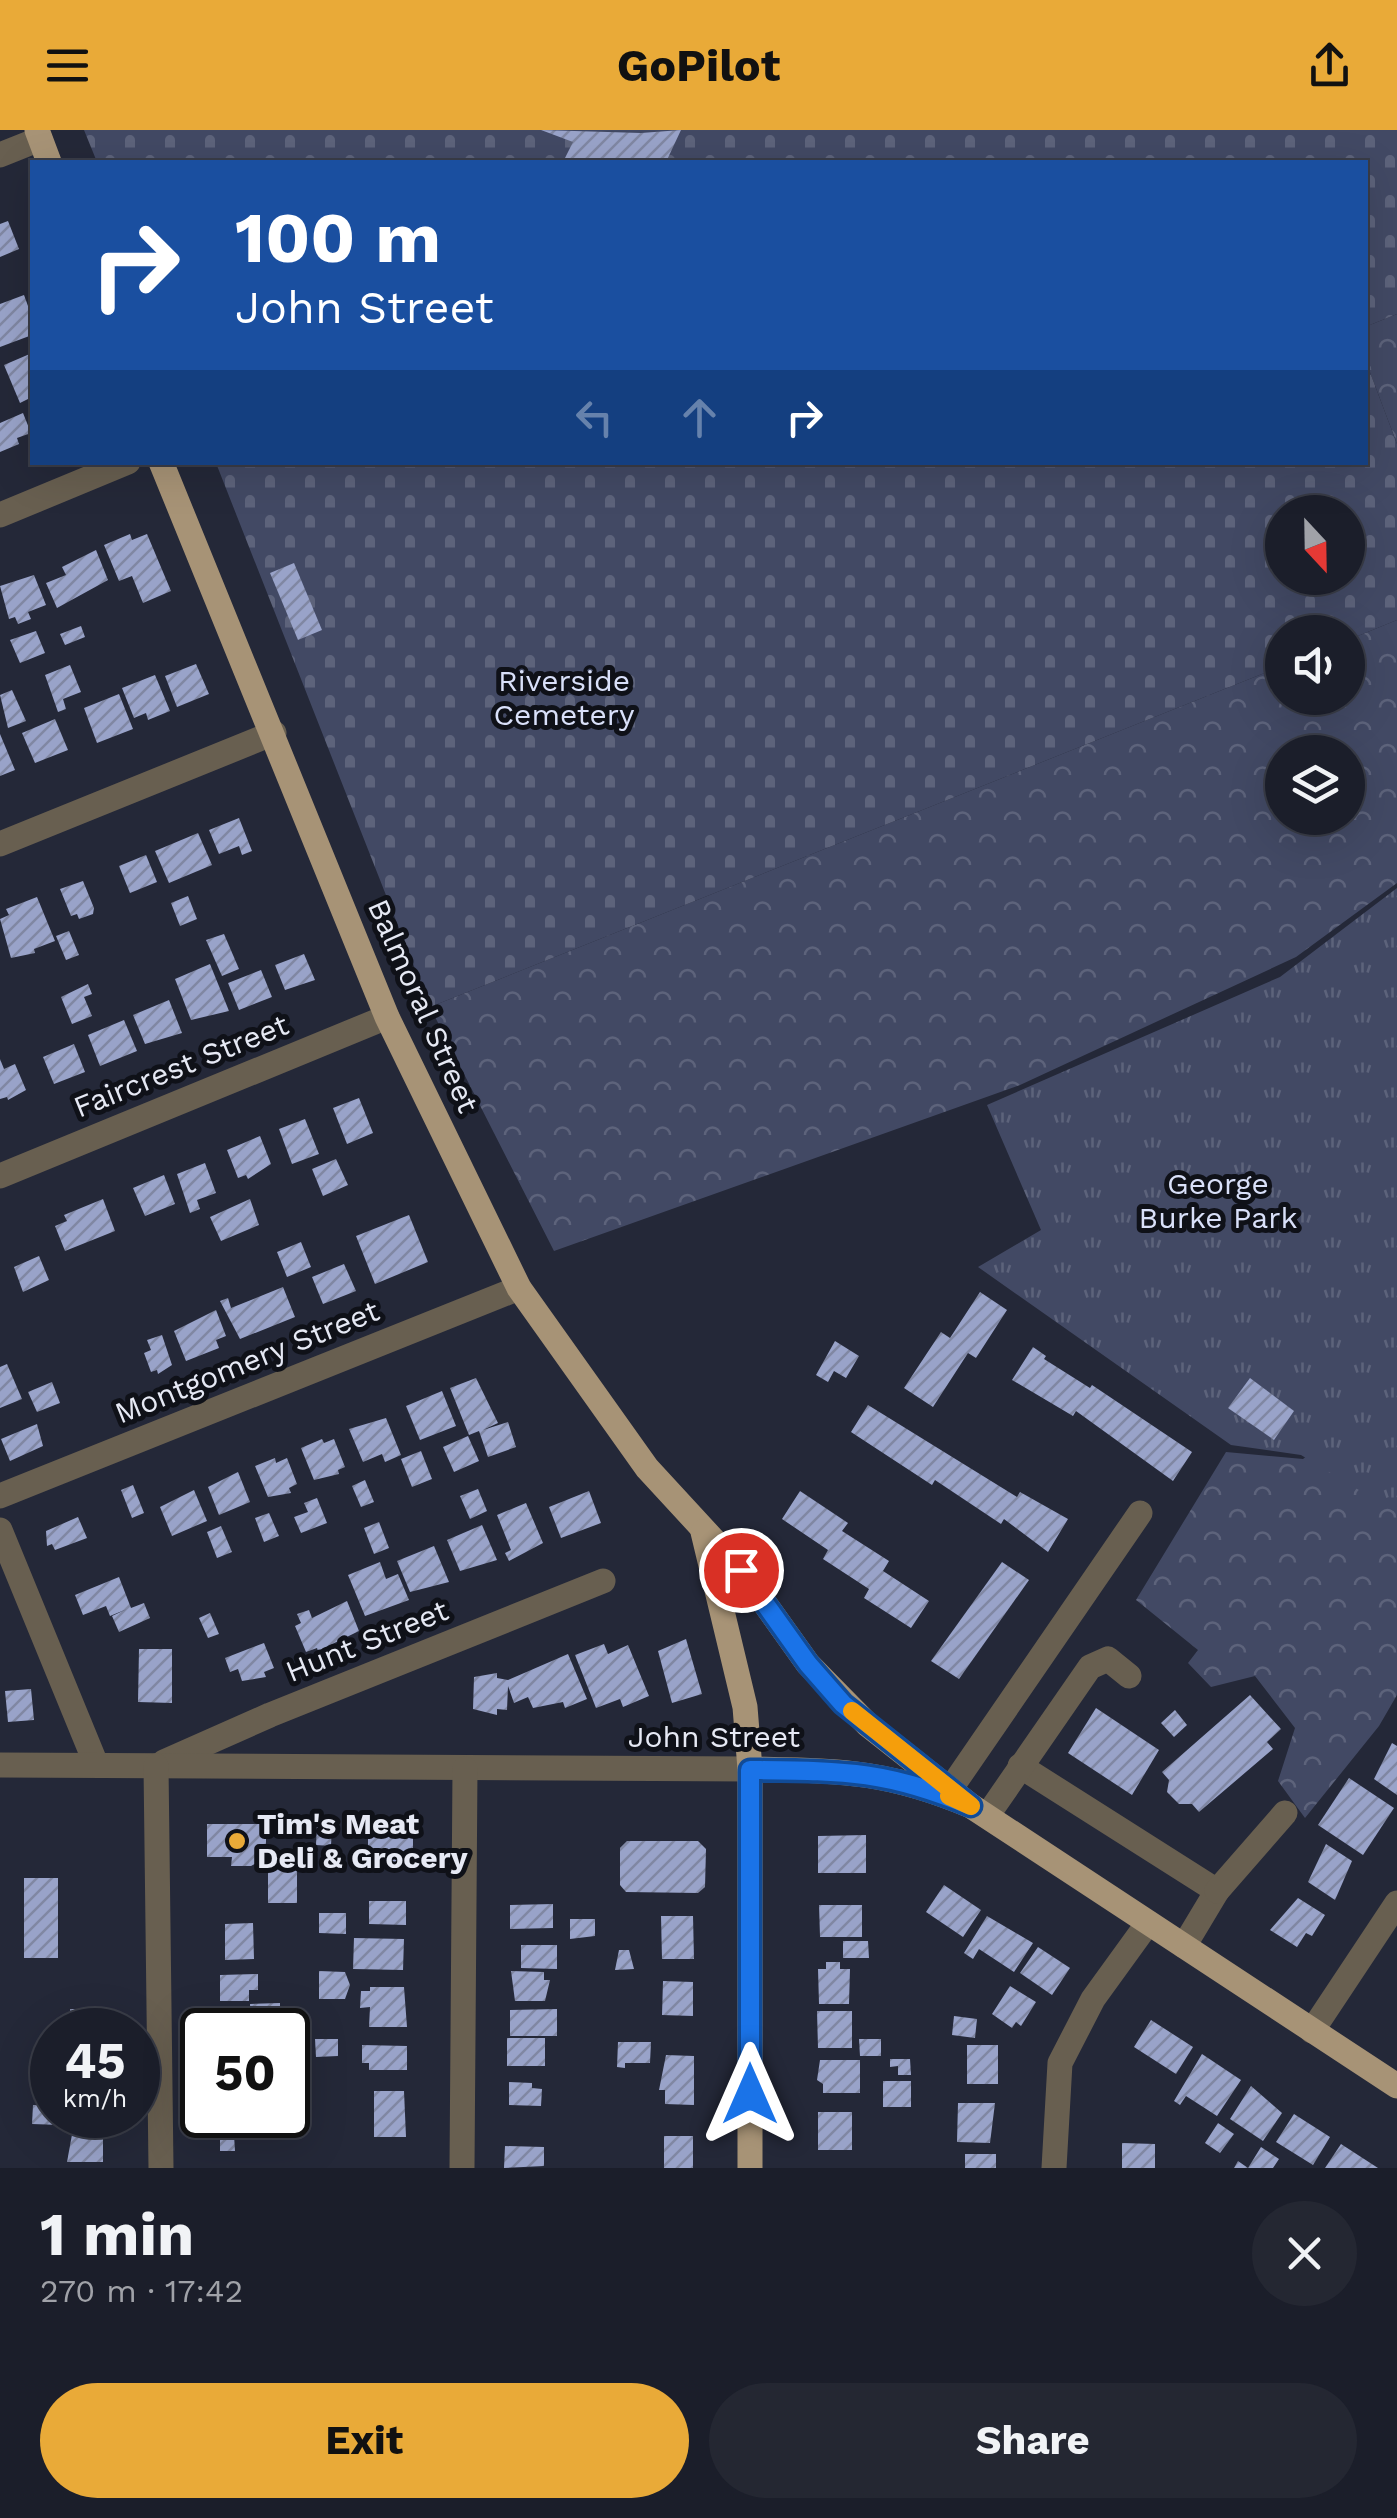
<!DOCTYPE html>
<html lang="en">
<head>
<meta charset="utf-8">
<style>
  :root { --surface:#1b1e2a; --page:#242732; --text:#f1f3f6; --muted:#a0a2a8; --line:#393c47; --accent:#e9aa38 }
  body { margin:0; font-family:"Work Sans",sans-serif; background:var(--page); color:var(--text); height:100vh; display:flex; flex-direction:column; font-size:38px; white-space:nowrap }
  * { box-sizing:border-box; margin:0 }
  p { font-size:32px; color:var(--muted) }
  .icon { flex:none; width:55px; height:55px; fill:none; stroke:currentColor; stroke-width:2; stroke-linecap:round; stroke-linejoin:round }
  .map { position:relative; height:2038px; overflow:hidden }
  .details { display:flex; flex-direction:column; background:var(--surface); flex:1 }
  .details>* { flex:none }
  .top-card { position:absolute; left:30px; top:30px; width:1338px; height:305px; border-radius:0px; box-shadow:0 10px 40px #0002,0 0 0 2px var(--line); background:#1a4fa0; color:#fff; overflow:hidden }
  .needle { width:65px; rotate:158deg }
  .controls { position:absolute; left:1265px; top:365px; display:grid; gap:20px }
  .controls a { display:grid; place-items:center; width:100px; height:100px; border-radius:50%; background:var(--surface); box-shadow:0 10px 40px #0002,0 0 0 2px var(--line); font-size:50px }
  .speed { position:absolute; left:30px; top:1878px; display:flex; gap:20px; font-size:50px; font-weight:700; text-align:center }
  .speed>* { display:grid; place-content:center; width:130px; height:130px; border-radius:50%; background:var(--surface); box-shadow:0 10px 40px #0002,0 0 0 2px var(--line); line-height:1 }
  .speed small { font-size:25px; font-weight:400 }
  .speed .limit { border:5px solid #111; border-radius:15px; background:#fff; color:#111 }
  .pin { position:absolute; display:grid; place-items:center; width:85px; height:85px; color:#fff; margin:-42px; border:5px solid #fff; border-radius:50%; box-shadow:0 2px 10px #0007 }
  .me { position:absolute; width:110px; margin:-55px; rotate:0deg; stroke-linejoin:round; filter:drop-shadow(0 0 8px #0008) }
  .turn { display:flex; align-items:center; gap:35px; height:210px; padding:0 40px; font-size:45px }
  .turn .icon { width:130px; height:130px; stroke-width:2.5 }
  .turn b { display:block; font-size:70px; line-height:85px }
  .lanes { display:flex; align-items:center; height:95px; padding:0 40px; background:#0003; justify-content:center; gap:50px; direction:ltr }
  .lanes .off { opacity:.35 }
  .round { display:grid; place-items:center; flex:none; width:105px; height:105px; border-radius:52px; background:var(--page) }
  .summary { display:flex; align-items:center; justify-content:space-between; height:170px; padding:0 40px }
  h1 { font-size:60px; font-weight:700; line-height:75px }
  .action { display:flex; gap:20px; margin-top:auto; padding:20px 40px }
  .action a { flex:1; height:115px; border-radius:60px; background:var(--accent); color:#111; font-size:40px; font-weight:700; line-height:115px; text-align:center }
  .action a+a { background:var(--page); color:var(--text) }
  header { display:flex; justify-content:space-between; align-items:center; height:130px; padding:0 40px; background:var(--accent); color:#111; font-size:45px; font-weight:700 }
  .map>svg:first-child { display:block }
</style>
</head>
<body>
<header><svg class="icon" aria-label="menu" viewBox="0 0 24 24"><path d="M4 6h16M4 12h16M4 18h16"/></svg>GoPilot<svg class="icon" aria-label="share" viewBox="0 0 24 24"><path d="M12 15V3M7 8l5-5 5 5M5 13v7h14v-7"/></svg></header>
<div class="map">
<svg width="1397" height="2038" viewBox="0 0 1397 2038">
  <defs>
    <pattern id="forest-crowns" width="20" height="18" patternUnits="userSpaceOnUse" patternTransform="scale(2.5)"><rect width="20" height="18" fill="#424964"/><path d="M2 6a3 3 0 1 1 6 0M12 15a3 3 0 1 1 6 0" fill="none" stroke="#5d637b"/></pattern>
    <pattern id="cemetery-stones" width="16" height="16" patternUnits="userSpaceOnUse" patternTransform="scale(2.5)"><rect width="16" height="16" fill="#424964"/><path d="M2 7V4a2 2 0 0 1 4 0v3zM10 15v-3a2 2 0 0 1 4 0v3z" fill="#5d637b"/></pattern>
    <pattern id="park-tufts" width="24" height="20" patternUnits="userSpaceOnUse" patternTransform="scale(2.5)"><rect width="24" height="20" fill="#424964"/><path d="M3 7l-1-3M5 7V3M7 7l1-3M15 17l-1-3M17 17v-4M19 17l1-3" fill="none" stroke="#5d637b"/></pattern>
    <pattern id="building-hatch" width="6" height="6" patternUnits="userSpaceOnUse" patternTransform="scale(2.5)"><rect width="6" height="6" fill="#99a3c9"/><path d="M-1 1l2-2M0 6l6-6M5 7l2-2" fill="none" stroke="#8087a3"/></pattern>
  </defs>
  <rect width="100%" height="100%" fill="#242838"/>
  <g fill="url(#forest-crowns)" fill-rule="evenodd">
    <path d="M1397,184V314L1365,229V197Z"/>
    <path d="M1397,490V753L1296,827L1020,955L554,1121L430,877L1282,536V568H1348V510ZM1282,622H1348V688H1282Z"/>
    <path d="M1330,1308L1397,1346V1565L1379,1596L1305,1688L1278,1651L1295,1598L1255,1546L1211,1557L1188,1533L1198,1520L1136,1470L1226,1322L1303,1329Z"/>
  </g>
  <g fill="url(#cemetery-stones)" fill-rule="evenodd">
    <path d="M84,0H1397V184L1365,197V32H97Z"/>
    <path d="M1365,229L1397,314V490L1348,510V502H1282V536L430,877L216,333L1365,332ZM1282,382H1348V448H1282Z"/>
  </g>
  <path fill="url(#park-tufts)" d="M1397,758V1383L1301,1325L1231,1315L978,1137L1041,1100L987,975L1280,847Z"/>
  <g fill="url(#building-hatch)">
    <path d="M541,0L641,3L681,0L666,32H563L573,12Z"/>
    <path d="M8,91L19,119L0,127V94Z"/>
    <path d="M24,165L32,187V205L0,217V174Z"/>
    <path d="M32,223V267L20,273L4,235Z"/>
    <path d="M23,283L31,303L17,308L19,314L0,322V293Z"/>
    <path d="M130,404L132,410L147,404L171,461L143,473L132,446L119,451L104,415Z"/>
    <path d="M96,420L108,450L57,478L46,453L66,445L62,437Z"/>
    <path d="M294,433L322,500L298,510L270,443Z"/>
    <path d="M34,445L46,475L28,482L31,489L18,494L15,487L9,489L0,456Z"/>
    <path d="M81,496L85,507L65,515L60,504Z"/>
    <path d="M36,501L45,523L20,533L10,510Z"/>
    <path d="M196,534L209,564L177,577L165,546Z"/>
    <path d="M70,535L81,562L63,569L66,579L58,582L45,545Z"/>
    <path d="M155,545L170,581L148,590L146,583L134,588L122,558Z"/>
    <path d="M12,560L26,591L8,598L0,565Z"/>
    <path d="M119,564L133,599L97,613L84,578Z"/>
    <path d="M55,589L68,620L35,633L22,603Z"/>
    <path d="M0,604L15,640L0,646Z"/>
    <path d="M239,688L252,721L242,725L239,716L219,724L209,700Z"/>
    <path d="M198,703L212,735L169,753L155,721Z"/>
    <path d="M146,725L157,752L130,763L119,736Z"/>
    <path d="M83,751L94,778L93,784L79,789L77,784L71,786L60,759Z"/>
    <path d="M188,766L197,789L180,796L171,773Z"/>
    <path d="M37,767L55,811L34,819L35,823L11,828L0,789L9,785L6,779Z"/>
    <path d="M69,801L79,825L66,830L56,806Z"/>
    <path d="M224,804L239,839L222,846L206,810Z"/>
    <path d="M304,824L315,850L285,860L275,835Z"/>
    <path d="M210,834L229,881L191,890L175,849Z"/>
    <path d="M261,840L272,867L239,880L228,853Z"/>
    <path d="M88,854L92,864L84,867L92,886L72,894L61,867Z"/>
    <path d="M169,870L182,903L145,914L133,885Z"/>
    <path d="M124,890L137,921L100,936L88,905Z"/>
    <path d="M74,914L85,942L54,954L43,927Z"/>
    <path d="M0,929L4,939L15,934L26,960L8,970L7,967L0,969Z"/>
    <path d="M359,968L373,1003L347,1014L333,978Z"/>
    <path d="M305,989L319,1024L292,1034L279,999Z"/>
    <path d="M260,1006L271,1034L248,1049L246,1045L238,1048L227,1020Z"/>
    <path d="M336,1029L348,1055L323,1066L312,1039Z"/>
    <path d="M205,1033L216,1063L197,1070L200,1079L190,1083L177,1044Z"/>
    <path d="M164,1045L175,1074L145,1086L133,1058Z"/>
    <path d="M103,1069L115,1101L65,1121L55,1096L67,1091L64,1085Z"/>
    <path d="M250,1069L259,1095L221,1111L210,1087Z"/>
    <path d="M409,1085L428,1132L375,1154L356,1106Z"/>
    <path d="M301,1112L311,1137L287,1147L277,1122Z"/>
    <path d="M39,1126L49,1150L23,1162L14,1137Z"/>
    <path d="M344,1134L356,1161L323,1174L312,1147Z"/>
    <path d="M283,1157L295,1187L240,1209L220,1171L228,1168L231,1178Z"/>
    <path d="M980,1162L1007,1180L976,1228L968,1223L933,1277L904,1258L941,1202L950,1208Z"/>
    <path d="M216,1180L226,1206L216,1210L219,1218L186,1231L174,1201Z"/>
    <path d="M162,1205L172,1235L158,1244L157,1240L151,1242L144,1223L151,1220L147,1210Z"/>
    <path d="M835,1211L859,1226L846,1248L834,1241L828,1252L816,1245Z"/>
    <path d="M1033,1217L1046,1226L1044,1229L1090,1258L1092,1255L1192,1322L1173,1351L1076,1281L1073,1286L1012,1250Z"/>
    <path d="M7,1234L22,1269L0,1278V1237Z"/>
    <path d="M476,1248L498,1293L483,1300L508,1292L516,1317L488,1327L479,1301L469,1305L450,1258Z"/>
    <path d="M1250,1248L1294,1281L1274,1310L1228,1278Z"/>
    <path d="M52,1252L60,1273L37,1282L28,1262Z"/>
    <path d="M442,1261L456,1296L420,1310L406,1276Z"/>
    <path d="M868,1275L1017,1367L1020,1362L1068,1389L1048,1422L1004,1389L1001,1394L935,1350L932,1355L851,1302Z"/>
    <path d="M386,1288L401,1325L385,1332L382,1324L363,1332L349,1299Z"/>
    <path d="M37,1294L43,1316L10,1331L1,1309Z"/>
    <path d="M468,1306L479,1331L454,1342L443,1317Z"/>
    <path d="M322,1309L324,1313L334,1309L345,1337L338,1340L339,1344L314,1350L301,1318Z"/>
    <path d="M421,1321L432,1349L412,1357L401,1329Z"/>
    <path d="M275,1328L276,1333L287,1328L297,1354L289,1358L291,1363L268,1367L255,1336Z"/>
    <path d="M238,1342L250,1372L219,1385L208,1357Z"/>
    <path d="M365,1350L374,1372L361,1377L352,1356Z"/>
    <path d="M133,1355L144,1383L132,1388L121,1360Z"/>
    <path d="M478,1359L487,1381L470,1389L460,1366Z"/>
    <path d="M194,1360L207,1391L172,1406L160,1377Z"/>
    <path d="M589,1361L601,1393L561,1408L549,1377Z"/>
    <path d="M800,1361L848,1393L842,1401L889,1431L883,1441L929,1471L911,1498L864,1468L869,1459L823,1429L828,1420L782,1389Z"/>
    <path d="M317,1368L327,1393L301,1403L294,1387L308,1382L304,1373Z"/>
    <path d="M526,1373L543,1413L509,1431L505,1423L511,1420L497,1385Z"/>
    <path d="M269,1383L279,1406L264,1412L255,1388Z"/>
    <path d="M78,1387L87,1408L55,1420L52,1414L47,1416L46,1401Z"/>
    <path d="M379,1392L389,1418L374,1424L364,1398Z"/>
    <path d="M482,1395L497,1430L460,1441L447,1410Z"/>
    <path d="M221,1396L232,1422L217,1428L207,1402Z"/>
    <path d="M434,1416L449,1452L410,1462L397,1431Z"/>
    <path d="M380,1432L386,1449L398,1444L409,1470L365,1486L348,1445Z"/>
    <path d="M1002,1432L1029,1450L959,1549L931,1531Z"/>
    <path d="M119,1447L131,1478L144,1473L150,1488L119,1502L112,1486L127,1479L110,1486L106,1476L83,1485L75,1465Z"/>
    <path d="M347,1471L359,1501L318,1521L317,1518L306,1522L295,1496L301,1493L297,1484L309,1480L312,1488Z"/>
    <path d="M210,1483L219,1504L208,1508L199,1488Z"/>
    <path d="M686,1509L702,1564L672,1573L658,1521Z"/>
    <path d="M264,1513L274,1538L264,1542L266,1547L242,1551L238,1539L230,1542L225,1528Z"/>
    <path d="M604,1514L608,1524L628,1515L649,1566L623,1577L620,1569L596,1578L575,1525Z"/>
    <path d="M139,1519H172V1573L138,1572Z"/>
    <path d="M568,1524L587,1569L565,1578L563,1572L533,1578L528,1567L514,1573L508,1556L507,1580L497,1579V1585L473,1579L474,1547L497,1543V1548L508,1550Z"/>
    <path d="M31,1559L34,1590L8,1592L5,1561Z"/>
    <path d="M1250,1565L1281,1599L1267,1612L1273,1619L1199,1682L1192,1674H1179L1167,1662L1169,1650L1162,1642Z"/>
    <path d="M1096,1578L1159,1620L1132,1665L1068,1623Z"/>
    <path d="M1175,1580L1187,1595L1174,1607L1161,1593Z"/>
    <path d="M1392,1613L1397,1616V1665L1374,1649Z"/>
    <path d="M1349,1648L1394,1678L1363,1725L1318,1695Z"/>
    <path d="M317,1693L332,1694L331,1716L316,1715Z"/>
    <path d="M387,1693L413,1694V1735L368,1733V1707H387Z"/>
    <path d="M207,1694H266V1728L251,1736H231L232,1727H207Z"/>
    <path d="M866,1705V1743H818V1706Z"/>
    <path d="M627,1711H698L706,1719L705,1757L698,1763L626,1762L620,1755V1718Z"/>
    <path d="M1326,1714L1352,1731L1335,1770L1308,1752Z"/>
    <path d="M268,1739L297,1740V1773H268Z"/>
    <rect x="24" y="1748" width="34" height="80"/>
    <path d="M944,1755L981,1780L963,1807L926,1782Z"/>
    <path d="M1298,1768L1325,1785L1312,1806L1306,1803L1297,1817L1270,1800Z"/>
    <path d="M369,1771H406V1795L369,1794Z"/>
    <path d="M553,1774V1798L510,1799V1775Z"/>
    <path d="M819,1775H862V1807H820Z"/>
    <path d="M319,1783H346V1804L319,1803Z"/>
    <path d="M661,1786H693L694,1829H662Z"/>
    <path d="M987,1786L1033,1813L1014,1842L979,1819L973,1829L964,1823Z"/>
    <path d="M570,1789H595V1806L570,1809Z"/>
    <path d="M253,1793L254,1829L225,1830V1794Z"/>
    <path d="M354,1808L404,1809L403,1840L353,1839Z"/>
    <path d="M843,1811H868L869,1828H843Z"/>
    <path d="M521,1815H557V1839L521,1838Z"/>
    <path d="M1038,1817L1070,1838L1052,1865L1020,1843Z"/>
    <path d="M619,1820H629L634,1839L615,1840Z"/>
    <path d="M826,1832H840V1839H850L849,1874H819L818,1839H826Z"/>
    <path d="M319,1841L345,1842L350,1855L345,1869H319Z"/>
    <path d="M511,1841L544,1842V1850H550L545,1871H515Z"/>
    <path d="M258,1844V1860H249V1871H220V1845Z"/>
    <path d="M663,1851L693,1852V1886L662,1885Z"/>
    <path d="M1010,1856L1036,1872L1021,1896L1016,1892L1012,1898L992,1884Z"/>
    <path d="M370,1857H404L407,1897H369L370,1877L360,1878L361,1861H370Z"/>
    <path d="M280,1873V1898L251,1899L250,1874Z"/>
    <path d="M70,1879H112L116,1899L70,1900Z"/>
    <path d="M557,1879V1906H510V1880Z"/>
    <path d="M817,1881H852V1918H818Z"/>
    <path d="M954,1886L977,1889L975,1908L952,1905Z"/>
    <path d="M1151,1890L1193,1917L1176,1944L1134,1917Z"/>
    <rect x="507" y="1908" width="38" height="28"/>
    <path d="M315,1909H338V1926L316,1927Z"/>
    <path d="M859,1909H881V1926H860Z"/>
    <path d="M618,1912H651L650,1933H625V1938L617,1937Z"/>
    <path d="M362,1915L407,1916V1940H369V1933H362Z"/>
    <rect x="967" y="1915" width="31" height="39"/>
    <path d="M1202,1924L1241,1950L1217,1986L1186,1966L1180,1975L1174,1971Z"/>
    <path d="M666,1925L694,1926V1975L665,1974V1960H659Z"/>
    <path d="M890,1929H910L911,1945H898V1936L890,1937Z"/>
    <path d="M820,1930H860V1963H823V1954L817,1950Z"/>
    <rect x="883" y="1951" width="28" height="26"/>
    <path d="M509,1952L532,1953V1958L542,1959L541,1976L509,1975Z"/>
    <path d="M1251,1956L1282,1983L1263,2011L1230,1989Z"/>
    <path d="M374,1961H404L406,2007H374Z"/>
    <path d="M958,1973H995L990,2013L957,2012Z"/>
    <path d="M33,1975H52L60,1995L32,1994Z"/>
    <rect x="818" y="1982" width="34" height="38"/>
    <path d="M1294,1984L1330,2007L1313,2035L1276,2012Z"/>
    <path d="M220,1985H248V1993H258V2005H234L235,2021H220Z"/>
    <path d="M1218,1993L1234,2004L1220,2023L1205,2013Z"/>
    <path d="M73,1999H103V2032H67Z"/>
    <rect x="664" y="2006" width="29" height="32"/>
    <path d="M1122,2013L1155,2014V2038H1122Z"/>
    <path d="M1341,2014L1378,2038H1325Z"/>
    <path d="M505,2016L544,2017V2036L504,2038Z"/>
    <path d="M1261,2017L1279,2029L1273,2038H1234L1238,2031L1248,2038Z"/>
    <rect x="965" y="2024" width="31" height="14"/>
  </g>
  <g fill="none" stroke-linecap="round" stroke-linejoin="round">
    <g stroke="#685f50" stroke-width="25">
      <path d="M0,25L40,9"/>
      <path d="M0,385L128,332"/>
      <path d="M0,714L274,603"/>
      <path d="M0,1046L387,887"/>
      <path d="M0,1366L519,1158"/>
      <path d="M0,1400L96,1634"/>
      <path d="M164,1632L270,1585L603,1451"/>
      <path d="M0,1635L750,1639"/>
      <path d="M156,1636L161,2038"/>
      <path d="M1020,1636L1217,1761L1184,1816"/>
      <path d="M949,1661L1140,1383"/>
      <path d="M987,1686L1090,1537L1108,1529L1129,1546"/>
      <path d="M1217,1761L1285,1683"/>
      <path d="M1312,1901L1397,1773"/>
      <path d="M462,2038L465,1639"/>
      <path d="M1054,2038L1060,1933L1093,1869L1148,1793"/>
    </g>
    <g stroke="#a79376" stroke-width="25">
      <path d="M37,0L49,32"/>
      <path d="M161,332L387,887L519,1158L647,1338L741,1440L808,1534L868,1595L971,1676"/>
      <path d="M703,1402L745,1577L750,1639V2038"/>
      <path d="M750,1639C841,1641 885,1640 971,1676L1397,1956"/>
    </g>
  </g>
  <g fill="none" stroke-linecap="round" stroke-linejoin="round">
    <g stroke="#114b97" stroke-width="25">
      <path id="route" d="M741,1440L808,1534L843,1574L971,1676C885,1640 842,1641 750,1640V1964"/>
    </g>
    <use href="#route" stroke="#1a73e8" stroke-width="18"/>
    <path stroke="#f59e0b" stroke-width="18" d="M852,1581L971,1676L949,1666"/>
  </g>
  <circle fill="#e9aa38" stroke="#0f1118" stroke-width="4" cx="237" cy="1711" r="10"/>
  <g text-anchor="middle" stroke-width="10" stroke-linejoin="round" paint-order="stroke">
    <g font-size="30" fill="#d9e0f9" stroke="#0f1118">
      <text x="564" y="561">Riverside<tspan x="564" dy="34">Cemetery</tspan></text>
      <text x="1218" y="1064">George<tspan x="1218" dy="34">Burke Park</tspan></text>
    </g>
    <g font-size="30" fill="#e6e9f4" stroke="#0f1118">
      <text transform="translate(423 876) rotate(66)" y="10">Balmoral Street</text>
      <text transform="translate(181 936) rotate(-22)" y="10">Faircrest Street</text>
      <text transform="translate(247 1232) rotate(-22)" y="10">Montgomery Street</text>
      <text transform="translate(367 1511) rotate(-22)" y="10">Hunt Street</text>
      <text x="714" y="1617">John Street</text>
    </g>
    <g font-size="30" font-weight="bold" fill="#e6e9f4" stroke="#0f1118" text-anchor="start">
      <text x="257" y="1704">Tim's Meat<tspan x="257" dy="34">Deli &amp; Grocery</tspan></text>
    </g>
  </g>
</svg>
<div class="controls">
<a><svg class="needle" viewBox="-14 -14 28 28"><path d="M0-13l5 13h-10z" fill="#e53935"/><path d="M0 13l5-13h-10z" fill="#a0a2a8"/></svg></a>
<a><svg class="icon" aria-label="sound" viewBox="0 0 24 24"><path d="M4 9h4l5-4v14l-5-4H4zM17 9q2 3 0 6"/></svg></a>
<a><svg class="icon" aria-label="layers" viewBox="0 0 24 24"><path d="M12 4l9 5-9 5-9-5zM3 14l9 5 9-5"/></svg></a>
</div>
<div class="speed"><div>45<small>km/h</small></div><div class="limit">50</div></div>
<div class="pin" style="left:741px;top:1440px;background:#d93025"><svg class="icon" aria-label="arrive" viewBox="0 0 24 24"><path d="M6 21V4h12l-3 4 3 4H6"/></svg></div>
<svg class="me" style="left:750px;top:1964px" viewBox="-20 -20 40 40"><path d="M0-17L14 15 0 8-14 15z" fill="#1a73e8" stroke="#fff" stroke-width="4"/></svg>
<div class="top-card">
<div class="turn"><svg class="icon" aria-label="right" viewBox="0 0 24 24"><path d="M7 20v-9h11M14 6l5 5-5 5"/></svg><div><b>100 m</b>John Street</div></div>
<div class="lanes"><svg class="icon off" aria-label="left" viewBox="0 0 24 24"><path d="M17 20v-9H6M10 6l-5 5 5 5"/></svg><svg class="icon off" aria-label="ahead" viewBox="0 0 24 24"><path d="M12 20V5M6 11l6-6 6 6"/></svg><svg class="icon" aria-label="right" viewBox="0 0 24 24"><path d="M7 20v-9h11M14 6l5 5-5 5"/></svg></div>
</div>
</div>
<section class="details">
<div class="summary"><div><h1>1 min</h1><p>270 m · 17:42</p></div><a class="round"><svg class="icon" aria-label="close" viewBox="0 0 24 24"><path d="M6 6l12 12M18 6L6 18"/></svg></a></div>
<div class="action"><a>Exit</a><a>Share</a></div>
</section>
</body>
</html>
